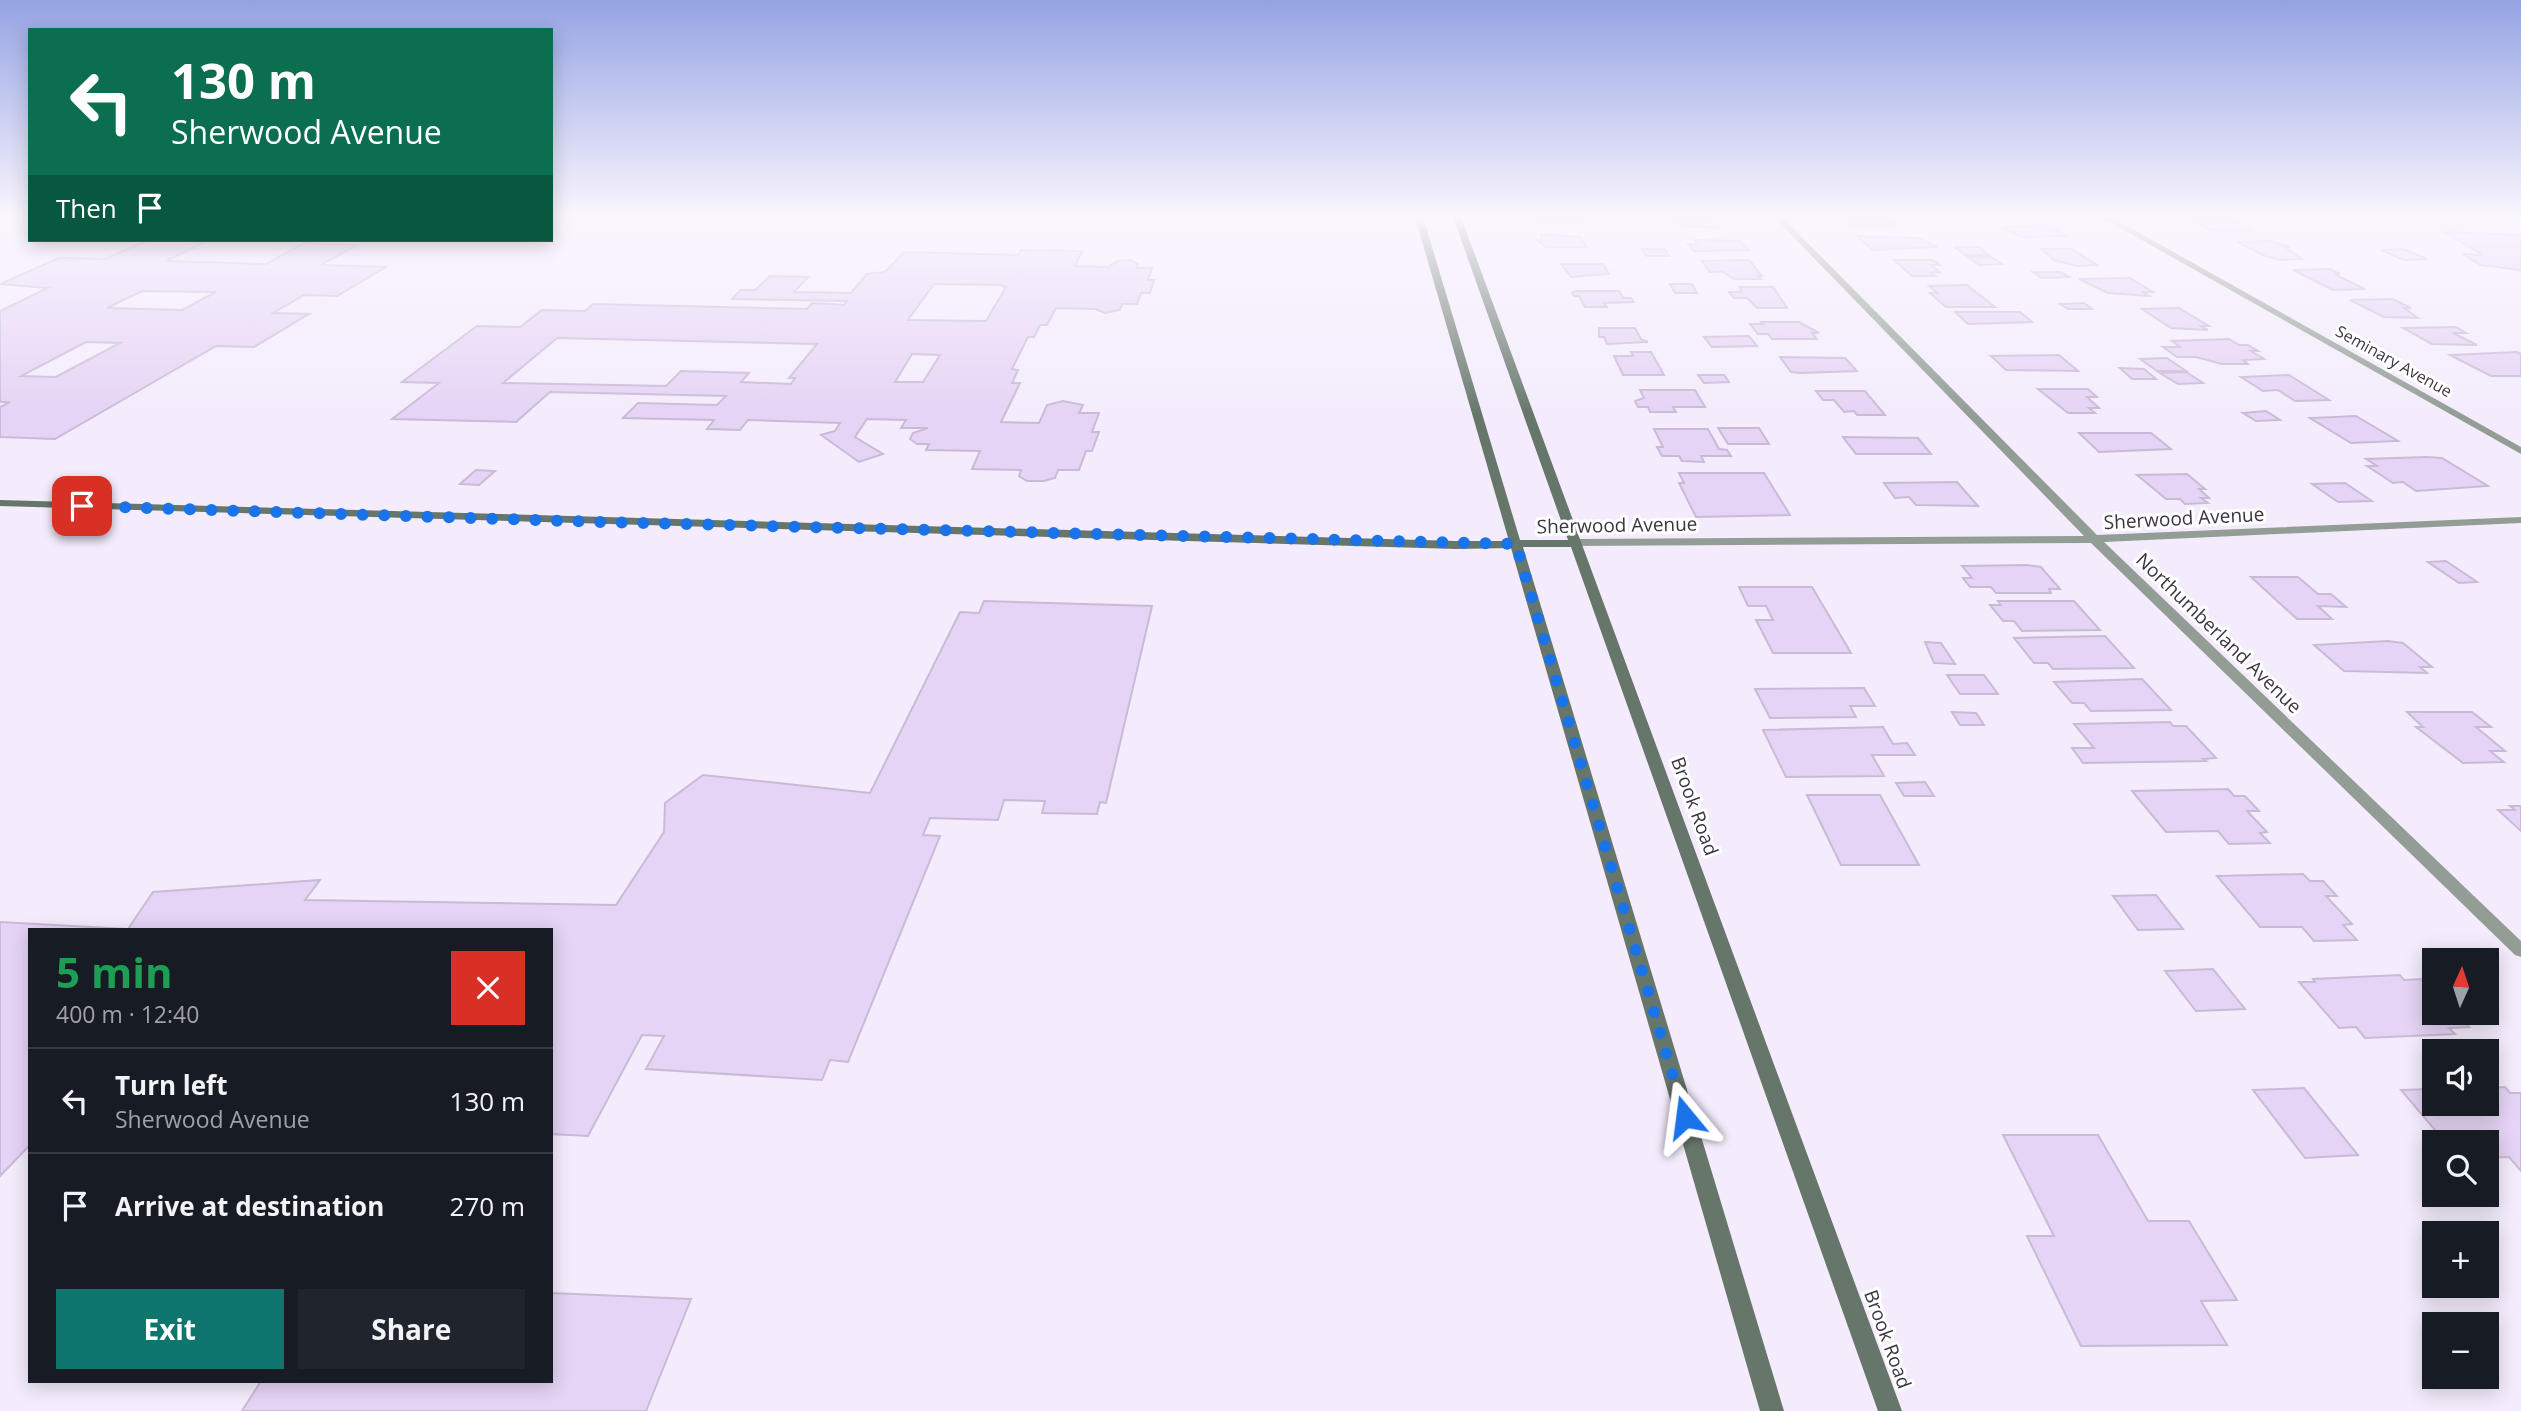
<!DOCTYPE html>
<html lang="en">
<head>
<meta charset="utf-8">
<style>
  :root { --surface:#171b24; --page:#20242c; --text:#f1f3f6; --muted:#9ea1a6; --line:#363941; --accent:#0f766e }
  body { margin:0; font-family:"Open Sans",sans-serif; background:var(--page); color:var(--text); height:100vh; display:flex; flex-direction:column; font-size:26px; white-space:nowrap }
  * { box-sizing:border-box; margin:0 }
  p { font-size:23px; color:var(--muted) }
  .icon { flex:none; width:38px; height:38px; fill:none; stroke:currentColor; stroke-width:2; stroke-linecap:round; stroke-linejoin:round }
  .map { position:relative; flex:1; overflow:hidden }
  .panel { position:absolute; left:28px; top:928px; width:525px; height:455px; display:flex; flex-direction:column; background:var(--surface); border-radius:0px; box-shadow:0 4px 18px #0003 }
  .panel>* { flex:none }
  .top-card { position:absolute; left:28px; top:28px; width:525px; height:214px; border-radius:0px; box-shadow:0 4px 18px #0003; background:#0b6e4f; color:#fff; overflow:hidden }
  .needle { width:46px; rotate:3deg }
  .fabs { position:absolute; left:2422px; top:948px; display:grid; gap:14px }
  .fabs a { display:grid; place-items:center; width:77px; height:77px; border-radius:0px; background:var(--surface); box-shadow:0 4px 18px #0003; font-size:35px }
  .pin { position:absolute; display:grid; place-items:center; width:60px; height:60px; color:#fff; margin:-30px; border-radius:14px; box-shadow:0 4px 10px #0006 }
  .me { position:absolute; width:77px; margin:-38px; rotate:344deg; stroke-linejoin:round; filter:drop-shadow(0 0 5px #0008) }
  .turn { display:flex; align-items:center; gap:24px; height:147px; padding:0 28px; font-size:32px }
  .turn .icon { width:91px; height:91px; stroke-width:2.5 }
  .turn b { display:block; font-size:49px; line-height:60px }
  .then { display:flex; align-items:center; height:66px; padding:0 28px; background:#0003; gap:14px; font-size:26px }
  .round { display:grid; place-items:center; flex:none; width:74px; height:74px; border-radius:0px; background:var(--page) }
  .head { display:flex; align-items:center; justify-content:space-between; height:119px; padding:0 28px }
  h1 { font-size:42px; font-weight:700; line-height:52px; color:#1e9e55 }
  .action { display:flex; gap:14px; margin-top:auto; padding:14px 28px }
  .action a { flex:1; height:80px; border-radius:0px; background:var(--accent); color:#fff; font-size:28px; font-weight:700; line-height:80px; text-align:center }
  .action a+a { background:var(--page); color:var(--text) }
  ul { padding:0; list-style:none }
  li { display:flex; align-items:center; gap:21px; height:105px; padding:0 28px; border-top:2px solid var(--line) }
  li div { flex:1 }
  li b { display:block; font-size:26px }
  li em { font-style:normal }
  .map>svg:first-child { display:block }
</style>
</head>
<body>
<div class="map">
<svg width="2521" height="1411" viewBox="0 0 2521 1411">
  <rect width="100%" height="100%" fill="#f4ecfc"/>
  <g fill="#e5d4f5" stroke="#c9bbd6" stroke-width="2" fill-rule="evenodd">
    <path d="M1532,217H1581L1584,222H1534Z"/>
    <path d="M1671,217H1710L1719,228L1684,226Z"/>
    <path d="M1845,217H1889L1895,222H1887L1892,226H1855L1838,218Z"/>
    <path d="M2225,217L2251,230L2217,231L2204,227L2191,218Z"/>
    <path d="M2048,225L2067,236L2022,237L2002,228Z"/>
    <path d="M2444,232L2521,235V270L2481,265L2462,254L2483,255Z"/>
    <path d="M1542,234L1580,237L1587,247H1546L1537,240H1542Z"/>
    <path d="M1857,236L1918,238L1937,247L1873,250Z"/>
    <path d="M148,240L207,241L166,261L266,264L304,243L357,245L321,265L386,267L337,296L304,295L273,313L309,314L254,347L216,346L55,439L0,437V407L10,402H0V311L48,288L0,284L59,258L105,259ZM142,291L216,292L182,310L107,308ZM86,342L120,343L56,377L21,376Z"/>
    <path d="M1694,240L1740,241L1749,250L1694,251L1688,244H1697Z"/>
    <path d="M2271,241L2290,247H2284L2302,259L2281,260L2265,256L2237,242Z"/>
    <path d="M1955,247H1979L1989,255H1965Z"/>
    <path d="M1641,249H1664L1669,256H1647Z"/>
    <path d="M2041,249H2072L2097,265L2077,266L2054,260Z"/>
    <path d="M2404,249L2427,259L2404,260L2381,250Z"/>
    <path d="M1021,250L1082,251L1075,266L1108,267L1118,261L1131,260L1138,264L1137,268H1152L1148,280H1154L1150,293H1141L1137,304H1122L1120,310L1105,313L1095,309L1056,308L1047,325H1040L1034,337H1028L1012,369L1018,370L1012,383H1020L1001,422L1039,423L1047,405L1063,401L1083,405L1079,413H1099L1092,432H1099L1092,451H1086L1079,470H1058L1055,478L1044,481H1027L1019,476L1021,470L972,469L980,451L926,450L929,444H917L910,439L913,433L928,428H901L906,420L867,419L855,437L883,454L859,462L821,435L835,431L840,423L748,420L740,430L707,429L714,420L623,418L638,403L717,405L726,396L550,392L516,422L392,419L439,383L402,382L477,326L520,327L542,310L585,311L593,304L807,309L812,303L844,305L847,301L732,299L741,290H755L770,276L808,277L794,292L851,293L867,274L885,272L904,252L1018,255ZM934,284L1000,285L1006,287L986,321L908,320ZM557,338L817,344L789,378H795L791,384L741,382L749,373L681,371L666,386L503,383ZM912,354L940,355L923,382H895Z"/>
    <path d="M1968,257H1991L2002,264L1979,265Z"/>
    <path d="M1749,260L1762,276H1758L1761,279H1734L1723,272H1710L1702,261Z"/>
    <path d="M1894,260H1933L1940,265H1931L1940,272L1931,273L1935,276H1912Z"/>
    <path d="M1561,264H1603L1609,274L1571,277Z"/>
    <path d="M2330,269L2340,274H2334L2365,289L2333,290L2293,270Z"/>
    <path d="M2033,272H2060L2069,277L2042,278Z"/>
    <path d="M2130,278L2153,292H2143L2149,296L2108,293L2079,279Z"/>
    <path d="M1670,284H1692L1697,293H1675Z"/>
    <path d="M1967,285L1995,307H1946L1930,293H1937L1929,286Z"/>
    <path d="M1739,287H1773L1787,308H1757L1747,298H1734L1729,292H1742Z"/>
    <path d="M1576,291H1619L1623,298H1631L1634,302L1604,303L1607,307H1585L1579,296H1574L1572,293Z"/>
    <path d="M2393,299L2411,308H2404L2418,318L2384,317L2350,300Z"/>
    <path d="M2084,303L2092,309H2068L2060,304Z"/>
    <path d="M2179,308L2209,326H2201L2208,330L2171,328L2142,309Z"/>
    <path d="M1955,312H2020L2032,322L1968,324Z"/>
    <path d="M1761,322H1799L1819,333H1812L1817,339H1772L1768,334H1758L1750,324H1763Z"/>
    <path d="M2456,327L2466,333H2453L2477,345L2432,344L2403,328Z"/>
    <path d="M1599,328H1635L1641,339L1648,342L1607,344L1604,337H1599Z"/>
    <path d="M1749,336L1757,346L1712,347L1704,337Z"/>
    <path d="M2229,339L2239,345H2248L2258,351H2251L2264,359L2243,360L2248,364H2222L2196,357H2177L2163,347H2180L2172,341Z"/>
    <path d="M1631,352H1651L1664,375H1623L1614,356H1633Z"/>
    <path d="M2517,352L2521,354V376H2491L2450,355Z"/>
    <path d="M2059,355L2078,371L2006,370L1991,356Z"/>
    <path d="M1780,357L1845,358L1857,371L1801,373L1791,372Z"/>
    <path d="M2167,358L2186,371H2157L2140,359Z"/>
    <path d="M2120,368L2144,369L2156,379H2132Z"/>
    <path d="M2186,372L2203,383L2178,384L2160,373Z"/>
    <path d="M1698,375H1724L1729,382L1704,383Z"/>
    <path d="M2289,375L2329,400L2295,401L2278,390L2263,391L2241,377Z"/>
    <path d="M2038,389H2088L2097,397H2087L2099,408H2089L2095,413H2068Z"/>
    <path d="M1640,390H1695L1705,407H1673L1676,412H1650L1648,407H1638L1635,401L1644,398Z"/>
    <path d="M1816,391H1865L1885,415H1857L1854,411L1844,412L1834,400H1823Z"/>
    <path d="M2266,411L2280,420L2256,421L2243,413Z"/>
    <path d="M2356,416L2398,441L2351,443L2310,418Z"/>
    <path d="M1718,428H1759L1769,444H1728Z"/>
    <path d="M1654,429H1708L1719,449L1727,450L1731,456H1701L1704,462L1682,461L1679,456H1662L1657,447H1663Z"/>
    <path d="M2079,433H2151L2171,449L2099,452Z"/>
    <path d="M1843,437L1918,438L1931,454H1856Z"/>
    <path d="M2427,457L2442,458L2488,486L2416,491L2403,482L2393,483L2367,466H2377L2366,459Z"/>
    <path d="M476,470L495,471L479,485L460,484Z"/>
    <path d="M1679,473H1764L1790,515L1696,517L1679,483H1684Z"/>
    <path d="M2187,474L2205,489H2199L2209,498H2201L2208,503L2185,504L2180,499H2166L2137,475Z"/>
    <path d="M1957,482L1978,506L1916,505L1909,497L1895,498L1884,483Z"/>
    <path d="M2345,483L2372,501L2338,502L2312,484Z"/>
    <path d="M2446,561L2477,582L2459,583L2428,562Z"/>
    <path d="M2027,565L2041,567L2060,589H2049L2051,593H1996L1991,587H1970L1963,578H1972L1962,566Z"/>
    <path d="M2251,577H2298L2318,594H2331L2346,607L2318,606L2332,619H2297Z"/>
    <path d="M1739,587H1812L1851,653H1773L1756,620H1773L1766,606H1748Z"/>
    <path d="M984,601L1152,606L1106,803L1100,802L1097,814L1042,813L1045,801L1004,800L998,820L930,818L923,835L940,836L848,1062L830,1060L822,1080L646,1069L664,1036L642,1035L588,1136L551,1134V929H30V1145L0,1176V922L128,929L153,892L320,880L305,900L616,905L664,832L665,803L703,775L870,793L960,612L979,613Z"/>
    <path d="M1998,601H2074L2100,630L2022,631L2014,621H2003L1990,605H2001Z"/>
    <path d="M2105,636L2134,668L2053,669L2048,663H2034L2014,638Z"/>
    <path d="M2388,641L2403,643L2432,667H2420L2427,673L2344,671L2314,645Z"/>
    <path d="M1925,642L1941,643L1955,664L1934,663Z"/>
    <path d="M1947,675H1984L1998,694H1960Z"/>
    <path d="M2142,679L2171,710L2091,711L2084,703H2072L2054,682Z"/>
    <path d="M1864,688L1875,706H1850L1856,717L1770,718L1755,689Z"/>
    <path d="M1952,712L1976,713L1984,725H1960Z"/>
    <path d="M2407,712H2472L2491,727H2476L2505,751H2490L2504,762L2463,763L2416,727H2423Z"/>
    <path d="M2170,722L2173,726H2186L2216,758L2203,759L2206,761L2083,763L2072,748H2094L2074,724Z"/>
    <path d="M1883,727L1893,744L1907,743L1915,755H1872L1884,776L1786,777L1763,730Z"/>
    <path d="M1925,782L1934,796H1904L1896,783Z"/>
    <path d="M2228,789L2234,796H2245L2259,811H2247L2267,832L2260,833L2270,843L2229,844L2218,831L2166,832L2132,791Z"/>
    <path d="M1807,795H1880L1919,865H1841Z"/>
    <path d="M2510,806H2521V831L2498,810H2515Z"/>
    <path d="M2303,874L2310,881H2323L2337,896H2326L2352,924L2343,925L2357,940L2314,941L2302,927H2260L2217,876Z"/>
    <path d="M2156,895L2183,929L2138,930L2113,896Z"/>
    <path d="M2213,969L2245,1009L2196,1011L2165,971Z"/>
    <path d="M2400,975L2404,980L2423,979L2434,991V1013H2456L2469,1027L2449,1028L2455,1034L2365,1038L2356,1027L2339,1028L2299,982H2315L2313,979Z"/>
    <path d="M2505,1087L2510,1093H2521V1171L2509,1157L2487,1158V1143H2446L2401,1090L2434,1089V1104H2487V1088Z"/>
    <path d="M2304,1088L2358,1155L2305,1158L2253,1090Z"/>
    <path d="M2003,1135H2098L2148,1221H2189L2237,1300L2201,1301L2227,1345L2081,1346L2027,1236H2054Z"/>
    <path d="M551,1293L691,1299L646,1411H242L261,1381H551Z"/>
  </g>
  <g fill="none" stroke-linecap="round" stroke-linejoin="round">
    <g fill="#929d95" fill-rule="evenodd">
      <path d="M1774,217H1782L2097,535L2521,517V523L2104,542L2521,941V957L2515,955L2091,543L1571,546L1569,543L1575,539L2084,536Z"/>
      <path d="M2101,217H2111L2521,447V454Z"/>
    </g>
    <path fill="#66766a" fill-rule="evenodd" d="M1415,217H1423L1520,540H1568L1453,217H1461L1902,1411H1878L1571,547H1523L1784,1411H1760L1511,548L1456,549L0,506V500L1456,541H1509Z"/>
  </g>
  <linearGradient id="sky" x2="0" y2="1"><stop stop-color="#94a3e3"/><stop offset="0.52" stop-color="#faf6fe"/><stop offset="1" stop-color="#faf6fe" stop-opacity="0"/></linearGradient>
  <rect width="2521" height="415" fill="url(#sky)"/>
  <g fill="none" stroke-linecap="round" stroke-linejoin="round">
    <path stroke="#1a73e8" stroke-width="12" stroke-dasharray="0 21.6" d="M82,506L601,522L1516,544L1685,1117"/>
  </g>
  <g text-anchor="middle" stroke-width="6" stroke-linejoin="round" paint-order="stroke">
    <g font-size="16" fill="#3b3540" stroke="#fff">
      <text transform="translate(2394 361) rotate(29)" y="6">Seminary Avenue</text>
    </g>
    <g font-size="19" fill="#3b3540" stroke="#fff">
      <text transform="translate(2184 518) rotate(-3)" y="7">Sherwood Avenue</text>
      <text transform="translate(1617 525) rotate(-1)" y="7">Sherwood Avenue</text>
      <text transform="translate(2219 633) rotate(44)" y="7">Northumberland Avenue</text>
      <text transform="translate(1695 806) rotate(70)" y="7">Brook Road</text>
      <text transform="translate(1888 1339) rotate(70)" y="7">Brook Road</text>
    </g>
  </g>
</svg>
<div class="fabs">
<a><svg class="needle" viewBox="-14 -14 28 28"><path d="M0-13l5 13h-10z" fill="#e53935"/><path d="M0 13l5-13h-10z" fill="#9ea1a6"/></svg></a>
<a><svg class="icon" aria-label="sound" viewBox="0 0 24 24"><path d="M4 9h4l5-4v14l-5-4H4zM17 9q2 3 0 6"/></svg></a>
<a><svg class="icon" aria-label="search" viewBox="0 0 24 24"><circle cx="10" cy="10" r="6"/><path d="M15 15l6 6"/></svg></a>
<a>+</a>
<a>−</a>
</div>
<div class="pin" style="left:82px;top:506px;background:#d93025"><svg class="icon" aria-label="arrive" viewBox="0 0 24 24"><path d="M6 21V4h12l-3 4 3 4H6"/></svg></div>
<svg class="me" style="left:1685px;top:1117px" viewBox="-20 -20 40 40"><path d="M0-17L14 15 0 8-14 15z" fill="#1a73e8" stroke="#fff" stroke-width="4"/></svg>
<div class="top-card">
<div class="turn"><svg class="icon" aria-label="left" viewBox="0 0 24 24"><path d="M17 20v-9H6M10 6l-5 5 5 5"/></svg><div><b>130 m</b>Sherwood Avenue</div></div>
<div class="then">Then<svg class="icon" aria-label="arrive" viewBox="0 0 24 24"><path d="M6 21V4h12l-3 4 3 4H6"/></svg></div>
</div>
<section class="panel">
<div class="head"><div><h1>5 min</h1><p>400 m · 12:40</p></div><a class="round" style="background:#d93025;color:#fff"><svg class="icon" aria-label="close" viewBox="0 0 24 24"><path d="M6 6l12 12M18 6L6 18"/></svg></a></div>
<ul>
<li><svg class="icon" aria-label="left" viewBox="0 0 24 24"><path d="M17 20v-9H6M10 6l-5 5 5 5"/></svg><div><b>Turn left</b><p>Sherwood Avenue</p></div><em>130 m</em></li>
<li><svg class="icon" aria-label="arrive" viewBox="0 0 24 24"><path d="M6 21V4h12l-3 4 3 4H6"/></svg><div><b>Arrive at destination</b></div><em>270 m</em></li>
</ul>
<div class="action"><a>Exit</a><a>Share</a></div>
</section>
</div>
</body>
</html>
